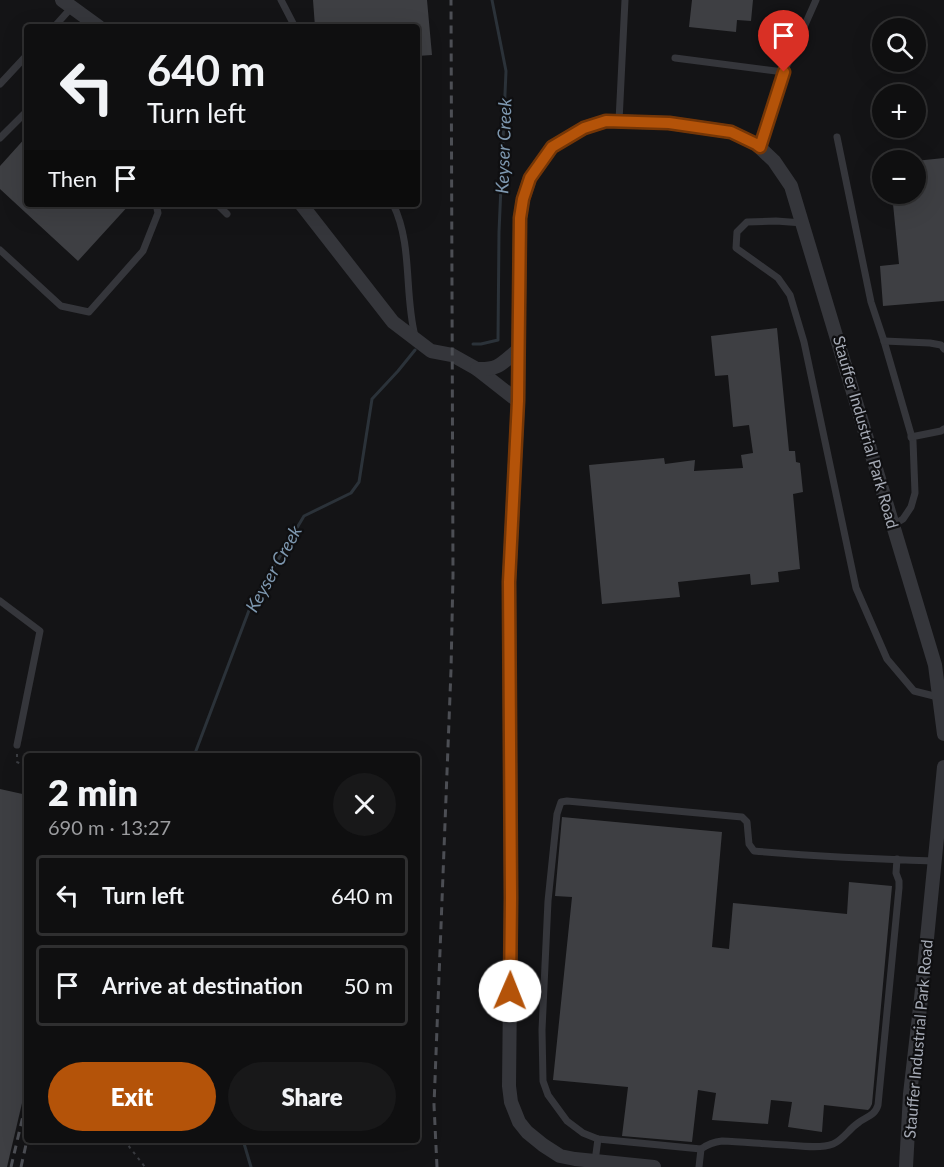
<!DOCTYPE html>
<html lang="en">
<head>
<meta charset="utf-8">
<style>
  :root { --surface:#0f0f10; --page:#181819; --text:#f1f3f6; --muted:#9b9c9f; --line:#2f2f30; --accent:#b45309 }
  body { margin:0; font-family:Lato,sans-serif; background:var(--page); color:var(--text); height:100vh; display:flex; flex-direction:column; font-size:22px; white-space:nowrap }
  * { box-sizing:border-box; margin:0 }
  p { font-size:20px; color:var(--muted) }
  .icon { flex:none; width:33px; height:33px; fill:none; stroke:currentColor; stroke-width:2; stroke-linecap:round; stroke-linejoin:round }
  .map { position:relative; flex:1; overflow:hidden }
  .drawer { position:absolute; left:24px; top:753px; width:396px; height:390px; display:flex; flex-direction:column; background:var(--surface); border-radius:6px; box-shadow:0 6px 24px #0002,0 0 0 2px var(--line) }
  .drawer>* { flex:none }
  .top-card { position:absolute; left:24px; top:24px; width:396px; height:183px; border-radius:6px; box-shadow:0 6px 24px #0002,0 0 0 2px var(--line); background:#0f0f10; color:var(--text); overflow:hidden }
  .buttons { position:absolute; left:872px; top:18px; display:grid; gap:12px }
  .buttons a { display:grid; place-items:center; width:54px; height:54px; border-radius:50%; background:var(--surface); box-shadow:0 6px 24px #0002,0 0 0 2px var(--line); font-size:30px }
  .pin { position:absolute; display:grid; place-items:center; width:51px; height:51px; color:#fff; margin:-62px -26px; border-radius:50% 50% 50% 0; rotate:-45deg; box-shadow:0 0 6px #0007 }
  .pin .icon { rotate:45deg }
  .me { position:absolute; width:66px; margin:-33px; rotate:1deg; stroke-linejoin:round; filter:drop-shadow(0 0 4px #0008) }
  .turn { display:flex; align-items:center; gap:21px; height:126px; padding:0 24px; font-size:27px }
  .turn .icon { width:78px; height:78px; stroke-width:2.5 }
  .turn b { display:block; font-size:42px; line-height:51px }
  .then { display:flex; align-items:center; height:57px; padding:0 24px; background:#0003; gap:12px; font-size:22px }
  .round { display:grid; place-items:center; flex:none; width:63px; height:63px; border-radius:32px; background:var(--page) }
  .headline { display:flex; align-items:center; justify-content:space-between; height:102px; padding:0 24px }
  h1 { font-size:36px; font-weight:800; line-height:45px }
  .cta { display:flex; gap:12px; margin-top:auto; padding:12px 24px }
  .cta a { flex:1; height:69px; border-radius:36px; background:var(--accent); color:#fff; font-size:24px; font-weight:800; line-height:69px; text-align:center }
  .cta a+a { background:var(--page); color:var(--text) }
  ul { padding:0; list-style:none }
  li { display:flex; align-items:center; gap:18px; height:81px; margin:0 12px 9px; padding:0 12px; border:3px solid var(--line); border-radius:6px }
  li div { flex:1 }
  li b { display:block; font-size:22px }
  li em { font-style:normal }
  .map>svg:first-child { display:block }
</style>
</head>
<body>
<div class="map">
<svg width="944" height="1167" viewBox="0 0 944 1167">
  <rect width="100%" height="100%" fill="#141416"/>
  <g fill="none" stroke-linecap="round" stroke-linejoin="round">
    <g stroke="#2b3239" stroke-width="3">
      <path d="M473,344H481L498,340L499,232L506,71L492,0"/>
      <path d="M194,756L251,605L304,516L351,493L359,482L372,399L398,371L415,350"/>
      <path d="M243,1140L251,1167"/>
    </g>
  </g>
  <g fill="#3e3f43">
    <path d="M313,0H427L432,55L417,56V27H315Z"/>
    <path d="M692,0H753L751,21L737,20L736,32L689,27Z"/>
    <path d="M27,136V204H130L78,261L0,189V166Z"/>
    <path d="M944,158V301L883,306L880,266L899,264L892,194H915V161Z"/>
    <path d="M777,328L789,451H795L796,462L800,463L803,492L793,494L800,569L778,572L779,582L751,585L750,574L678,582L680,597L602,604L589,465L664,458L665,464L695,460L694,471L743,468L741,455L753,453L749,425L733,427L728,375L715,376L711,336Z"/>
    <path d="M0,789L27,795V1082L7,1167H0Z"/>
    <path d="M562,817L722,832L712,947L729,949L733,903L847,914L849,882L892,886L872,1104L870,1108L868,1110L824,1105L822,1132L788,1127L792,1102L771,1100L768,1124L712,1120L716,1093L698,1090L692,1142L622,1136L628,1087L553,1080L572,897L555,896Z"/>
  </g>
  <g fill="none" stroke-linecap="round" stroke-linejoin="round">
    <g stroke="#3b3d42" stroke-width="2" stroke-dasharray="3 4.5" stroke-linecap="butt">
      <path d="M17,754V762L27,767"/>
      <path d="M124,1140L145,1167"/>
    </g>
    <g stroke="#35363b" stroke-width="7">
      <path d="M281,0L295,27"/>
      <path d="M54,27L72,7"/>
      <path d="M675,58L784,72L760,147"/>
      <path d="M784,72L816,0"/>
      <path d="M0,84L27,55"/>
      <path d="M619,121L625,0"/>
      <path d="M837,137L871,302L884,341L913,441L915,493L911,507L903,519L893,525"/>
      <path d="M0,138L27,111"/>
      <path d="M217,204L227,214"/>
      <path d="M393,204C413,245 404,293 415,336"/>
      <path d="M803,223L776,221L747,222L737,232L736,248L778,278L790,295L804,342L856,588L887,659L914,691L938,697"/>
      <path d="M0,250L61,306L89,312L143,251L158,213L156,204"/>
      <path d="M884,341L930,343L941,345L944,349"/>
      <path d="M911,437L941,431L944,429"/>
      <path d="M0,601L40,631L17,745"/>
      <path d="M897,859L896,873L899,881V888L878,1105C875,1116 865,1117 858,1123C849,1129 843,1140 833,1144C821,1149 800,1146 787,1145C765,1144 744,1142 722,1141C713,1142 708,1144 701,1149L598,1139L583,1133L567,1121L548,1095L543,1081L542,1030L545,965L548,901L557,814L561,802L567,801L742,817L747,822L749,844L754,851C814,856 875,859 935,861"/>
      <path d="M595,1161L598,1139"/>
      <path d="M699,1167L701,1149"/>
    </g>
    <g stroke="#35363b" stroke-width="14">
      <path d="M62,0L99,27"/>
      <path d="M301,204L393,322L431,351L452,355L477,369L518,401"/>
      <path d="M477,369C499,370 502,363 518,350"/>
      <path d="M654,1167L575,1159L560,1156L543,1145L527,1132L519,1122L511,1102L509,1086L511,898L509,582L518,401L520,218L523,199L530,178L552,147L584,128L606,121L669,123L731,132L756,144L774,161L791,186L935,665L944,734"/>
      <path d="M906,1167L910,1094L921,999L944,767"/>
    </g>
    <g stroke="#4c4e54" stroke-width="3" stroke-dasharray="8 6" stroke-linecap="butt">
      <path d="M11,1167L27,1099"/>
      <path d="M21,1167L27,1140"/>
      <path d="M437,1167L434,1105L451,670L453,575L451,0"/>
    </g>
  </g>
  <g fill="none" stroke-linecap="round" stroke-linejoin="round">
    <g stroke="#753606" stroke-width="15">
      <path id="route" d="M510,991L511,898L509,582L518,401L520,218L523,199L530,178L552,147L584,128L606,121L669,123L731,132L756,144L760,147L784,72"/>
    </g>
    <use href="#route" stroke="#b45309" stroke-width="10"/>
  </g>
  <g text-anchor="middle" stroke-width="4.5" stroke-linejoin="round" paint-order="stroke">
    <g font-size="16" fill="#a6abb6" stroke="#0f0f11">
      <text transform="translate(866 432) rotate(74)" y="6">Stauffer Industrial Park Road</text>
      <text transform="translate(918 1039) rotate(-85)" y="6">Stauffer Industrial Park Road</text>
    </g>
    <g font-size="18" font-style="italic" fill="#7e98b0" stroke="#0f0f11">
      <text transform="translate(504 146) rotate(-88)" y="6">Keyser Creek</text>
      <text transform="translate(274 569) rotate(-61)" y="6">Keyser Creek</text>
    </g>
  </g>
</svg>
<div class="buttons">
<a><svg class="icon" aria-label="search" viewBox="0 0 24 24"><circle cx="10" cy="10" r="6"/><path d="M15 15l6 6"/></svg></a>
<a>+</a>
<a>−</a>
</div>
<div class="pin" style="left:784px;top:72px;background:#d93025"><svg class="icon" aria-label="arrive" viewBox="0 0 24 24"><path d="M6 21V4h12l-3 4 3 4H6"/></svg></div>
<svg class="me" style="left:510px;top:991px" viewBox="-20 -20 40 40"><circle r="19" fill="#fff"/><path d="M0-13L10 11 0 6-10 11z" fill="#b45309"/></svg>
<div class="top-card">
<div class="turn"><svg class="icon" aria-label="left" viewBox="0 0 24 24"><path d="M17 20v-9H6M10 6l-5 5 5 5"/></svg><div><b>640 m</b>Turn left</div></div>
<div class="then">Then<svg class="icon" aria-label="arrive" viewBox="0 0 24 24"><path d="M6 21V4h12l-3 4 3 4H6"/></svg></div>
</div>
<section class="drawer">
<div class="headline"><div><h1>2 min</h1><p>690 m · 13:27</p></div><a class="round"><svg class="icon" aria-label="close" viewBox="0 0 24 24"><path d="M6 6l12 12M18 6L6 18"/></svg></a></div>
<ul>
<li><svg class="icon" aria-label="left" viewBox="0 0 24 24"><path d="M17 20v-9H6M10 6l-5 5 5 5"/></svg><div><b>Turn left</b></div><em>640 m</em></li>
<li><svg class="icon" aria-label="arrive" viewBox="0 0 24 24"><path d="M6 21V4h12l-3 4 3 4H6"/></svg><div><b>Arrive at destination</b></div><em>50 m</em></li>
</ul>
<div class="cta"><a>Exit</a><a>Share</a></div>
</section>
</div>
</body>
</html>
